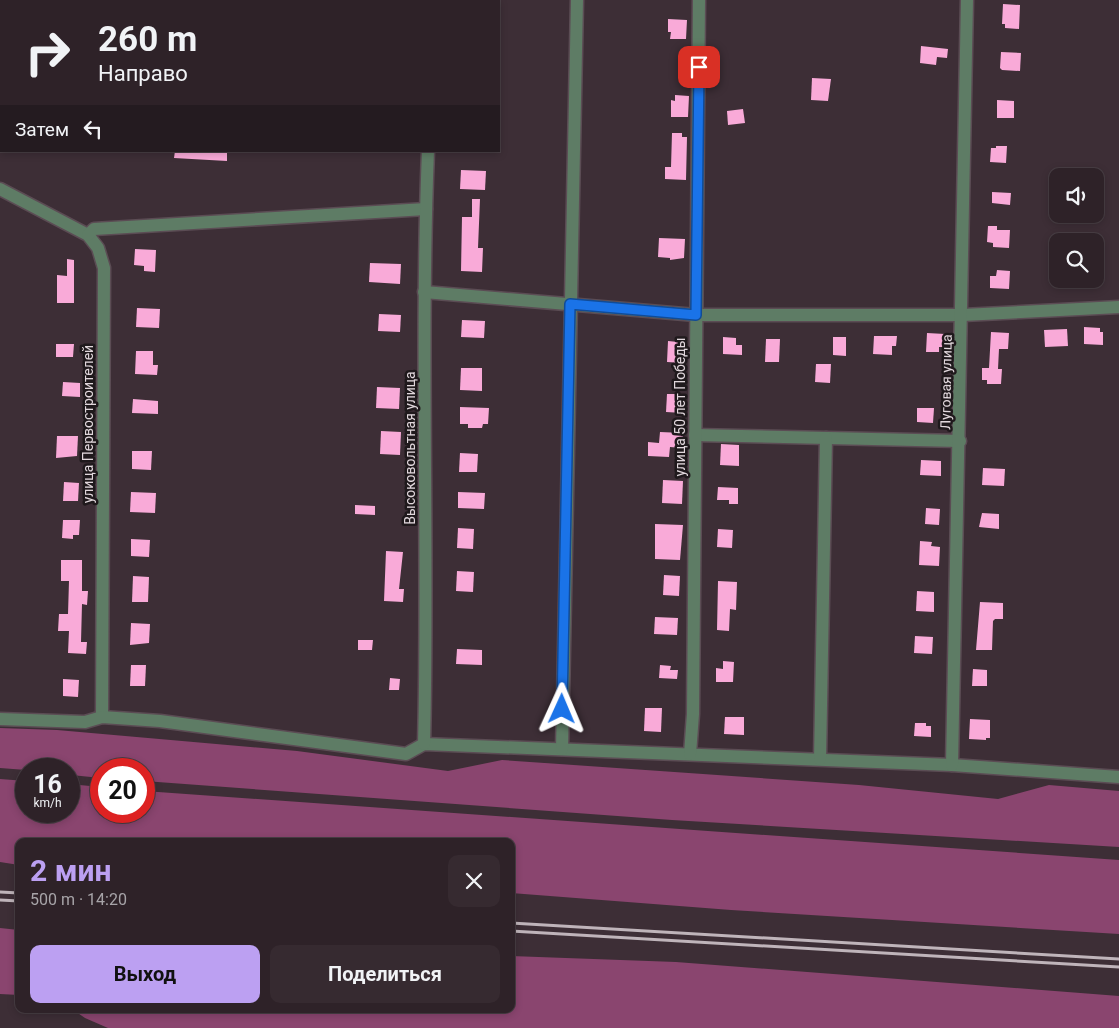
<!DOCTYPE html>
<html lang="ru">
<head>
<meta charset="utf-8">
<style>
  :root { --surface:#2e2228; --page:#362a30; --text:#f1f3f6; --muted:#a7a4a8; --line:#493f45; --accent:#bca0f2 }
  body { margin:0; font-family:Roboto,sans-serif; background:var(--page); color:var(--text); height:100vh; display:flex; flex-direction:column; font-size:19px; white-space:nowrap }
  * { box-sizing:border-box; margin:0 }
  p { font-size:16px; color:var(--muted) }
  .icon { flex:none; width:28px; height:28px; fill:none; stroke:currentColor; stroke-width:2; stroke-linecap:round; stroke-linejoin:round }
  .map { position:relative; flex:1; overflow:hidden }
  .panel { position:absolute; left:15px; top:838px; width:500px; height:175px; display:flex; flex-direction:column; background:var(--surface); border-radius:10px; box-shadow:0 2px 8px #0003,0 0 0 1px var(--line) }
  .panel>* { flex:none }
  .guide { position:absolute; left:0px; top:0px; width:500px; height:152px; box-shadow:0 2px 8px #0003,0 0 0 1px var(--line); background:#2e2228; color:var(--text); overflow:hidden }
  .buttons { position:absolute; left:1049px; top:168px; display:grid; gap:10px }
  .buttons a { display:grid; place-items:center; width:55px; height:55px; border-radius:10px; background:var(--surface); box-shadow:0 2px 8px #0003,0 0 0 1px var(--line); font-size:25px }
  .speed { position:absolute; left:15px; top:758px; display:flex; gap:10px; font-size:25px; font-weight:700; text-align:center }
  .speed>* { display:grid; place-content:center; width:65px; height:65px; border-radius:50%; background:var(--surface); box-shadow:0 2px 8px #0003,0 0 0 1px var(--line); line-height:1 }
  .speed small { font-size:12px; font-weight:400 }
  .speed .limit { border:8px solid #d22; background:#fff; color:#111 }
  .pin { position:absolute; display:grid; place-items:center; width:42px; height:42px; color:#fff; margin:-21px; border-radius:10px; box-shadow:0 2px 8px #0006 }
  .me { position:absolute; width:55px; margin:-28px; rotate:1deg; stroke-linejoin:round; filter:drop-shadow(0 0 4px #0008) }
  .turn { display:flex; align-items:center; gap:18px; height:105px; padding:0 15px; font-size:22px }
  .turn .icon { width:65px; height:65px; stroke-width:2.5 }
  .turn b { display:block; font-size:35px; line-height:42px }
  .then { display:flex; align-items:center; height:48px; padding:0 15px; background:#0003; gap:10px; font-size:19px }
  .round { display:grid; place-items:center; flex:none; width:52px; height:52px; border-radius:10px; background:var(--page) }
  .headline { display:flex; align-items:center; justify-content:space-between; height:85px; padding:0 15px }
  h1 { font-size:30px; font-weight:700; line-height:38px; color:var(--accent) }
  .cta { display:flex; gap:10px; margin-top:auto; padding:10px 15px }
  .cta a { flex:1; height:58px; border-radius:10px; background:var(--accent); color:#111; font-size:20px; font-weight:700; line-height:58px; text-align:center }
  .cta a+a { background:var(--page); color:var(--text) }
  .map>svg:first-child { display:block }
</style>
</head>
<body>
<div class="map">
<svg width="1119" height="1028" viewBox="0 0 1119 1028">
  <rect width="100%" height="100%" fill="#3d2e36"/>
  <g fill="#8a456f">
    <path d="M0,728L57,730L297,751L448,771L502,760L859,785L998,799L1049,785L1119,791V847L672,820L144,781V769H101V778L71,775H69V769L26,770L0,768Z"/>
    <path d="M0,779L26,781V811H69V784L101,787V811H144V791L1119,860V934L731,910L511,893V841H19V865L0,862Z"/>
    <path d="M0,928L19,930V995L0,994Z"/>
    <path d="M511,956L676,962L1119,996V1028H108L85,1018L72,1009H511Z"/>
  </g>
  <g fill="#f9aad8">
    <path d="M1003,4L1020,5L1019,29L1005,28V24H1002Z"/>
    <path d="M668,19L687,20L686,39H670L671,32H668Z"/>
    <path d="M921,46L948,49L947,58L937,57L936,65L920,63Z"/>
    <path d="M1001,52L1021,53L1020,71L1002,70L1000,68Z"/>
    <path d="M812,78L831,79L828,101L811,100Z"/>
    <path d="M675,95L689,96L688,117H671V100L675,101Z"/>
    <path d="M997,100L1014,101V118H997Z"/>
    <path d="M743,109L745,123L728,125L727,111Z"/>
    <path d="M672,133H682V137H687L686,180L665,179V167H671Z"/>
    <path d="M996,146H1007L1006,163L990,162L991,148H996Z"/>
    <path d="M175,151H227V161L174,158Z"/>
    <path d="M461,170L486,171L485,190L460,189Z"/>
    <path d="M992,192L1011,193L1010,205L992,203Z"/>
    <path d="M472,199H480L478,248H483L482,272L461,271L462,217H472Z"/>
    <path d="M988,226H997V230H1010L1009,248L993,247V243L987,242Z"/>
    <path d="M659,238L685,239L684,258L670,260V258L658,257Z"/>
    <path d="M135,249L156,250L155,272L144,271V266L134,265Z"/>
    <path d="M67,259L74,260V303H57V275L67,276Z"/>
    <path d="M370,263L401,264L400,284L369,282Z"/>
    <path d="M997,270L1010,271L1009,289L990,288V276H996Z"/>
    <path d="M137,308L160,309L159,328L136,327Z"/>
    <path d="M379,314L401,315L400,332L378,331Z"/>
    <path d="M462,320L485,321L484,338L461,337Z"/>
    <path d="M1084,327L1100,328V332H1103V345L1084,344Z"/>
    <path d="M1067,329L1068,346L1045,347L1044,330Z"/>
    <path d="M991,332L1009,333L1008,349H999L998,369H1002L1001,384H987V380H982V368H989Z"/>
    <path d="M927,333L945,334L944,347H939V352H926Z"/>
    <path d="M874,336H897L896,346H892V355L873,354Z"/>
    <path d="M723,337L736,338V345H742V355L723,354Z"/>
    <path d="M833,337H846V356L833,355Z"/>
    <path d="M766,339H780L779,362H765Z"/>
    <path d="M668,341L678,342V348L685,349L684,363L667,362Z"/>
    <path d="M56,344H74L73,357H56Z"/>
    <path d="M136,351H153V365H158L157,375L135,374Z"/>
    <path d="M816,364H831L830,383L815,382Z"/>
    <path d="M461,368H482V391L460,390Z"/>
    <path d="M63,382L80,383V397L62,396Z"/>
    <path d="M377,387L400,388L399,409L376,408Z"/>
    <path d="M667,394H684L683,413L666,412Z"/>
    <path d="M133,399L158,401V414L132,413Z"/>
    <path d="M460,407L489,408L488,424H483L482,428H468V424H460Z"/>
    <path d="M917,408H934L933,423L917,422Z"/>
    <path d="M381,431L401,432L400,455L380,454Z"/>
    <path d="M660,432L683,433L682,448L670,447L669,457L648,456V442L659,443Z"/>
    <path d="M57,436H78L77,456L56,458Z"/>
    <path d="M721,444L739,445V466L720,465Z"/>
    <path d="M132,451H152L151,470L132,469Z"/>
    <path d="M460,453L478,454L477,472H459Z"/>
    <path d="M921,460L941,461V476L920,475Z"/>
    <path d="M983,468L1005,469L1004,486L982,485Z"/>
    <path d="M663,480L683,481L682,504L662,503Z"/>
    <path d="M64,482L79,483L78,501H63Z"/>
    <path d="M718,487L738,488V504H729V500H717Z"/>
    <path d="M131,492L156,493L155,513L130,512Z"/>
    <path d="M458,492L485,493L484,509L458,508Z"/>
    <path d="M355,505L375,506V515L355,514Z"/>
    <path d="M926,508L940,509L939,525L925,524Z"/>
    <path d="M982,513L999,514V529L979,527Z"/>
    <path d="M63,520H80L79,535H73V539L62,538Z"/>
    <path d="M655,524L683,525L680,560L655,559Z"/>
    <path d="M458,528L474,529L473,549L457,548Z"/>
    <path d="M718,529L733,530L732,548L717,547Z"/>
    <path d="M131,539L150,540L149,557L131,556Z"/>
    <path d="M920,541L932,542L931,546L940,547L939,566L919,565Z"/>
    <path d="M386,551L403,552L399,589H404L403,602L384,601Z"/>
    <path d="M61,560H82V591H88L87,605L82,604L81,642H87L86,654L68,653L69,631H58L59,614H68L69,581H61Z"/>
    <path d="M457,571L474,572L473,592L456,591Z"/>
    <path d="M664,575L680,576L679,596L663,595Z"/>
    <path d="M133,576L149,577L148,602H132Z"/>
    <path d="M718,581L737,582L736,610L730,609L729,631L717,630Z"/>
    <path d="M917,591L934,592V612L916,611Z"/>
    <path d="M980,602L1003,603V619H995L993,621L992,650H976Z"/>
    <path d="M655,617L678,618L677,635L654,634Z"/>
    <path d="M131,623L150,624L149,643L130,645Z"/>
    <path d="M915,636L933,637L932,654L914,653Z"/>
    <path d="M358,640H373L372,650H358Z"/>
    <path d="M457,649L482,650V665L456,664Z"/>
    <path d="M723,661L734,662L733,682H716V668L723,669Z"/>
    <path d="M131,665H146L145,686H130Z"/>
    <path d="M660,665L671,666L670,670H678L677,679L659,678Z"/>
    <path d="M973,669L987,670V686H972Z"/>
    <path d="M390,678L400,679L399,690H389Z"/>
    <path d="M63,679L79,680L78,697L63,696Z"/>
    <path d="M645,708H662L661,732L644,731Z"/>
    <path d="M725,717H744V735L724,734Z"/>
    <path d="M970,719L990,720V738H986V740L969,739Z"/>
    <path d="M915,723H926V726H931V737L914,736Z"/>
  </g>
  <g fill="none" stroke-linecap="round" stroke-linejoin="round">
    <g stroke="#5b4c54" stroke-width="15">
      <g id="minor">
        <path d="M429,0L430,1"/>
        <path d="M296,1L304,0"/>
        <path d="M0,15H1"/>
        <path d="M0,189L88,235L98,248L104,268L102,717"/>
        <path d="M88,235L94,229L426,209"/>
        <path d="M424,292L696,315H963L1119,307"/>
        <path d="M695,435L960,441"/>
        <path d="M0,719L85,722L102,717L160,721L406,754L424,744L952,765L1119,777"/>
        <path d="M424,744C429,547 420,349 428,151"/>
        <path d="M562,749L577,0"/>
        <path d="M690,754L693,714L699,0"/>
        <path d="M820,759L826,438"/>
        <path d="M952,765L967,0"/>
      </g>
    </g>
    <use href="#minor" stroke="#5e7c65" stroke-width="12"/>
    <g stroke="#bfb4ba" stroke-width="3">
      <path d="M0,892L19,893"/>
      <path d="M0,900L19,901"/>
      <path d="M511,923L1119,959"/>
      <path d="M511,931L1119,967"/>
    </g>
  </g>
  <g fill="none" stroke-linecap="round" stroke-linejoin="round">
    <g stroke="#114b97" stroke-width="12">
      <path id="route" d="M562,709L570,304L696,315L699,67"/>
    </g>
    <use href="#route" stroke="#1a73e8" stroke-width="9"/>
  </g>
  <g text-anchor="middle" stroke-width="5" stroke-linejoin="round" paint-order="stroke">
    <g font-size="14" fill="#e1d7dc" stroke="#1f191c">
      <text transform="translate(946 382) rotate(-89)" y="5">Луговая улица</text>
      <text transform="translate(680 407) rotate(-90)" y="5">улица 50 лет Победы</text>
      <text transform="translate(88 424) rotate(-90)" y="5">улица Первостроителей</text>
      <text transform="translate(410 448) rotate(-90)" y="5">Высоковольтная улица</text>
    </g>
  </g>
</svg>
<div class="buttons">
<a><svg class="icon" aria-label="sound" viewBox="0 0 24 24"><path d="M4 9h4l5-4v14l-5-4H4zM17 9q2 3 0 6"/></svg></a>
<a><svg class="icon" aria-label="search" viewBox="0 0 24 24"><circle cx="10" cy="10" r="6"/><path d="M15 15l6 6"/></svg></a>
</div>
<div class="speed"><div>16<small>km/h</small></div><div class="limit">20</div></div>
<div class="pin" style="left:699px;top:67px;background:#d93025"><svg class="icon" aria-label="arrive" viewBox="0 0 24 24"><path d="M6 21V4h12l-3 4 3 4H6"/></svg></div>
<svg class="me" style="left:562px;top:709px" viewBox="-20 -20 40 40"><path d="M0-17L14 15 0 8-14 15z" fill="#1a73e8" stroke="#fff" stroke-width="4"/></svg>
<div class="guide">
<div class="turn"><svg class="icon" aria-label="right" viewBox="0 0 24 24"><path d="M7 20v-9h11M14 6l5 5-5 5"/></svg><div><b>260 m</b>Направо</div></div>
<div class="then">Затем<svg class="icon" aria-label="left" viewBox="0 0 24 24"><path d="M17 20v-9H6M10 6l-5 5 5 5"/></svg></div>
</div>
<section class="panel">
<div class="headline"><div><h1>2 мин</h1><p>500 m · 14:20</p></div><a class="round"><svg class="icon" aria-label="close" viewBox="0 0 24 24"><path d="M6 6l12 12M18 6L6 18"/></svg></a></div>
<div class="cta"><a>Выход</a><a>Поделиться</a></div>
</section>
</div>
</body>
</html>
